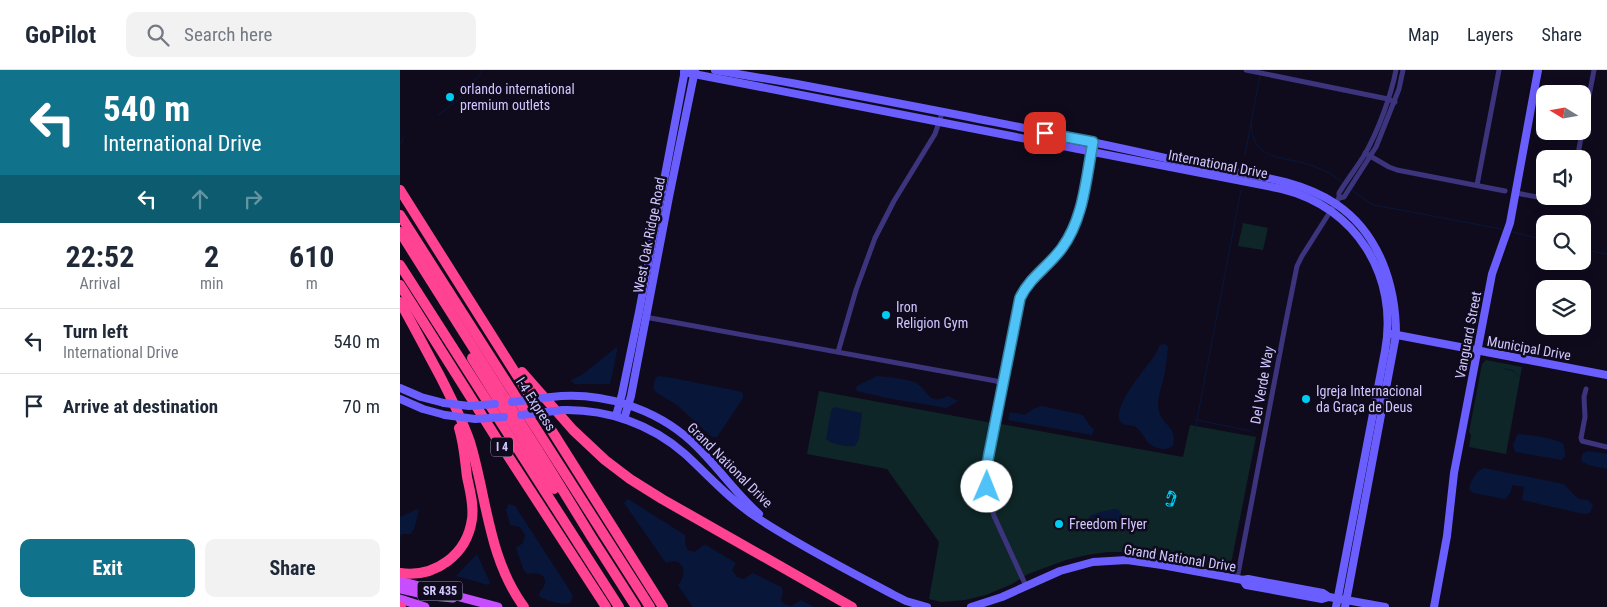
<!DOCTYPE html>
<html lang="en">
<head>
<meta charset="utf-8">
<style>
  :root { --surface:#fff; --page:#f2f2f3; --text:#1f2937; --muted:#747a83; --line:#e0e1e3; --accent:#11728b }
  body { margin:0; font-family:"Roboto Condensed",sans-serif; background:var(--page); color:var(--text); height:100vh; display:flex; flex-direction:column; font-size:19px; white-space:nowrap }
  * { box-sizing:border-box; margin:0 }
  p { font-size:16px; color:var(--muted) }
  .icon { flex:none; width:28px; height:28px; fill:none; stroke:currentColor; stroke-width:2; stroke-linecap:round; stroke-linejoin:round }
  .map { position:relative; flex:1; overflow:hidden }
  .drawer { display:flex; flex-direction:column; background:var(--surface); width:400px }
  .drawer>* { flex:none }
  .banner { background:#11728b; color:#fff; overflow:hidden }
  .needle { width:32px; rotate:281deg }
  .controls { position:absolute; left:1136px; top:15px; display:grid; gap:10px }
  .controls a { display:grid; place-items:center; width:55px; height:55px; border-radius:10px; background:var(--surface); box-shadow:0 2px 12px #0003; font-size:25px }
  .pin { position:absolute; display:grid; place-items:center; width:42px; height:42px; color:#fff; margin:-21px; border-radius:10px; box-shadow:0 2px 8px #0006 }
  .me { position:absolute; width:55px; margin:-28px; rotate:1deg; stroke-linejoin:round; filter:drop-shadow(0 0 4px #0008) }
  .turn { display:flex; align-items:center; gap:18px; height:105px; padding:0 20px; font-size:22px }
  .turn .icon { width:65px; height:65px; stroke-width:2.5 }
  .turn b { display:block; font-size:35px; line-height:42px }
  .lanes { display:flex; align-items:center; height:48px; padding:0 20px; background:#0003; justify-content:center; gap:25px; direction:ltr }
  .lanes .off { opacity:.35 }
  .eta { display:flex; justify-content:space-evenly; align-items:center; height:85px; text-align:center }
  .eta b { font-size:30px; font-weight:700; line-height:35px }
  .primary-button { display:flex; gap:10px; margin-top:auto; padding:10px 20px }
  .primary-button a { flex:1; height:58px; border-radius:10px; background:var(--accent); color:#fff; font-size:20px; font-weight:700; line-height:58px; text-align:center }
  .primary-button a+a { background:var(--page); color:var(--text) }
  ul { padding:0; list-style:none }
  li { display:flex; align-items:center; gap:15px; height:65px; padding:0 20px; border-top:1px solid var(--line) }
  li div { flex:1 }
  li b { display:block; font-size:19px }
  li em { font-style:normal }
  header { display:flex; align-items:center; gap:30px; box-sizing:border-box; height:70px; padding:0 25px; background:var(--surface); border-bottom:1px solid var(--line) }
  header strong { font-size:24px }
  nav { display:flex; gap:28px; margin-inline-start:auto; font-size:18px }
  .search { width:350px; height:45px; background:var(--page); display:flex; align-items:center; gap:12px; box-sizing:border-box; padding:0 18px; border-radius:10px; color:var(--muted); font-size:19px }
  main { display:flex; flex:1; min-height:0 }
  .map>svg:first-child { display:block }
</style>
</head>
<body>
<header>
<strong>GoPilot</strong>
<div class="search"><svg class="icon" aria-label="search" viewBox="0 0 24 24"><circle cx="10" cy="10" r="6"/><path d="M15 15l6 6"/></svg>Search here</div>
<nav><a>Map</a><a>Layers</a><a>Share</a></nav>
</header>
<main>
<section class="drawer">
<div class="banner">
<div class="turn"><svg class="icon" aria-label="left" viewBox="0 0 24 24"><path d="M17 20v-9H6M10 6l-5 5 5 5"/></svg><div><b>540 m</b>International Drive</div></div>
<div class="lanes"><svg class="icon" aria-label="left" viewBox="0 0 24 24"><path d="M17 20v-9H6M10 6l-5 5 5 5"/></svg><svg class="icon off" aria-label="ahead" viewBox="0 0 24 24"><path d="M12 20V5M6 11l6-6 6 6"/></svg><svg class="icon off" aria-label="right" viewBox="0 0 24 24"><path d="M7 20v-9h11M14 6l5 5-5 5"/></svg></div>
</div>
<div class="eta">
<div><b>22:52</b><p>Arrival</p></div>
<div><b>2</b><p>min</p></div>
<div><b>610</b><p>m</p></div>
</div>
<ul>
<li><svg class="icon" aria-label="left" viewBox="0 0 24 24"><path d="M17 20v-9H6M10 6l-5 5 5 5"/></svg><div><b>Turn left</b><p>International Drive</p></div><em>540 m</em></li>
<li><svg class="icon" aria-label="arrive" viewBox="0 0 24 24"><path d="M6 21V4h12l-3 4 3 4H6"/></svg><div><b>Arrive at destination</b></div><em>70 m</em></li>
</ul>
<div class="primary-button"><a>Exit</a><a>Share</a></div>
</section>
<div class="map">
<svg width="1207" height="537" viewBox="0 0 1207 537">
  <rect width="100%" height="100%" fill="#0f0b1d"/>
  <g fill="#0e2627">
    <path d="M843,153L868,158L863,180L838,176Z"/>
    <path d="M1086,290L1122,297L1106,384L1069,377L1071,365L1069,362L1082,294Z"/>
    <path d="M419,321L598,354L604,325L606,322L601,354L783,387L790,355L856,367L830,499L827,501L745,482H708L687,485L666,490L628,504L612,514L586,525L565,530L541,532L529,529L539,472L487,399L407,384Z"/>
  </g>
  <g fill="#081739">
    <path d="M764,274L768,276C767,287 766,297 764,307C761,318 756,331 759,342C764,357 777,356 773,376C765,382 752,378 746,370C744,366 741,361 737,358C732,353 724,358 720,351C712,337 745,299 753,288C756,284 758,279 760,275Z"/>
    <path d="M217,277V281L210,314H174L171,310L182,305Z"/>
    <path d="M258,306L267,307L338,321L343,323V328L317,367H312L277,335L257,323L253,318L255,309Z"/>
    <path d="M477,306C486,307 509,309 516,313C530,321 527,336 548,326L558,331L546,338L487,328L457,321L456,319L457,316Z"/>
    <path d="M642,336L683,345L690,356L694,359L692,365L608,350L610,342L625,345L633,339Z"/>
    <path d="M434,337L462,343L459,369L455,376C447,377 433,375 426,369L431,341Z"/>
    <path d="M1119,364C1135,366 1150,367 1164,374L1165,386L1162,390L1115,382L1113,375L1117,365Z"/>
    <path d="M1189,381L1207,384V399L1189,395L1182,392L1181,389L1183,383Z"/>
    <path d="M1084,398L1164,414L1175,426L1180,429L1188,430L1193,435L1190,443L1184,444L1122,430L1124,417L1112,415L1111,422L1105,429L1073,423L1069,419C1071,410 1075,402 1084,398Z"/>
    <path d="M228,429L285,465V474L288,480L295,482L302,476L306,475L336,493L332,500L337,507L344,509L353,503L381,517L383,521L381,531L386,535L392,536L401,530L414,537H293L278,515C289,503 283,486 266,493L224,433Z"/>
    <path d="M109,434L115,436L167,516L173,526L170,533C161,535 147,531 139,526V524C140,521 143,519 144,516C149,505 136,501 128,504L124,501L116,478L123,473L125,465L120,457L110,455L106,439Z"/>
    <path d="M17,439L19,441L14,459L11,464H1L0,471V447Z"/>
    <path d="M714,439L719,440L722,445L720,451L716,456L694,458L690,457L689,450L690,446L700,442Z"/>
    <path d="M77,484L90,513L88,515L56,506Z"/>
  </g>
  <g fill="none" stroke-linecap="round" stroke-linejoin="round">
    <g stroke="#081739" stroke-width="1">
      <path d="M38,45L62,27L83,0"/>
      <path d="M851,52C852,61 852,71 860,78C871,89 889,89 904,93C917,97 932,103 942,112"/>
      <path d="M0,75L4,67"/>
      <path d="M845,85L860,5"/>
      <path d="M952,120L968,132L974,135L1101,159"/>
      <path d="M1113,162L1145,170"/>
      <path d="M1182,179L1207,184"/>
      <path d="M1105,299L1114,301L1120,307"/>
      <path d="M797,350L851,361"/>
      <path d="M795,360L841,120"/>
      <path d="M1066,363L1075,316"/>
    </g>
    <g stroke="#3c357d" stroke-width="5">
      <path d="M846,0L988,29L995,32"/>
      <path d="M965,83L989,97L997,100L1105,121"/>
      <path d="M1177,89L1194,0"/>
      <path d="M1077,115L1099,0"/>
      <path d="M1116,123L1159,131L1166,130L1169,126"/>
      <path d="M939,128V123C947,110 957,97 965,84C978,61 991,26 996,0"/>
      <path d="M245,247L596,311L602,314"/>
      <path d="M438,282L456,220L475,168L494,131L535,64L542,43"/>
      <path d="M1186,319L1184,327L1185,347L1181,368L1182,371L1207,377"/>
      <path d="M837,509L885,256L897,196L902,186L935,134L939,128L944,127L976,77L999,19L1003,0"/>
      <path d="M626,516L594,446L589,426L587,406L589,384L602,314L620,228C630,207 649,196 662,178C684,148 686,108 693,72"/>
    </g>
    <g stroke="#6b5eff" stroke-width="8">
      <path d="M315,0C342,5 369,9 397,14C529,39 661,64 792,94C840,105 894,106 936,134C979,163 996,215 996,265L945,537"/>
      <path d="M284,2L882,119C956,137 999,206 985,281L936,537"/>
      <path d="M992,264L1207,305"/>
      <path d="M0,318L21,327L44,333"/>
      <path d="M151,327C201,321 255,338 292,372C316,394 334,422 359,444"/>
      <path d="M0,329L23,339L45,345"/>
      <path d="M163,340C207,339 251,354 285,384C309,406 331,431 359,449C402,477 449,501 494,525L506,531L527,537"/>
      <path d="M216,346L222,324L239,242L285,0"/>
      <path d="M224,349L231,326L269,127L295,0"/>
      <path d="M843,510L846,515L922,529L929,527"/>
      <path d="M571,537L602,527L660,501L693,492L727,490L762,495L843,510L848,509L923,523L929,527L985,537"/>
      <path d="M1034,537L1047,466L1054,403L1092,204L1110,153L1138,0"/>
    </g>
    <g stroke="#c74eff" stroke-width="9">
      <path d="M0,511L98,537"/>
      <path d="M0,519L32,526L53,528"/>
      <path d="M0,529L25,537"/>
    </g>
    <g stroke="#ff4292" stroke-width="10">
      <path d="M0,120L263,537"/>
      <path d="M0,145L250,537"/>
      <path d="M0,162L146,393L192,468L236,537"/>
      <path d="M0,195L219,537"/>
      <path d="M0,215L95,366L206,537"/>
      <path d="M0,232C14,257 27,282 40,306C51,328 62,349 70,372C87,428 88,488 124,537"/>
      <path d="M72,288L154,419"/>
      <path d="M122,302L173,360L205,390L230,409L262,429L452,537"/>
      <path d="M0,503C35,508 67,485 72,449C74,435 70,421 67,407C65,391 64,374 59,358"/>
      <path d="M0,537H1"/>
    </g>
    <g stroke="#00ccf2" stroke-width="3">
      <path id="rail" d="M767,434L768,435H772L775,426L773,423L770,422L768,427"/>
    </g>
    <use href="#rail" stroke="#0f0b1d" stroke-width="1" stroke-dasharray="4" stroke-linecap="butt"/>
    <g stroke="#6b5eff" stroke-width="8">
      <path d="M112,332L151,327"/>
      <path d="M44,333L69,336L95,334"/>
      <path d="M45,345L75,349L104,347"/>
      <path d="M121,345L163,340"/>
    </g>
  </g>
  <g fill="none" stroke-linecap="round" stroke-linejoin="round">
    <g stroke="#337fa1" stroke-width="12">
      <path id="route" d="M587,417V395L589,384L620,228C630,207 649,196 662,178C684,148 686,108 693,72L645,63"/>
    </g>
    <use href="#route" stroke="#4fc3f7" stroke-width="9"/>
  </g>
  <g fill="#00ccf2" stroke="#0f0b1d" stroke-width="2">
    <circle cx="50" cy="27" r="5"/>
    <circle cx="486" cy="245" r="5"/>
    <circle cx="906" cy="329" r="5"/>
    <circle cx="659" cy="454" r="5"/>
  </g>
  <g text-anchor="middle" stroke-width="5" stroke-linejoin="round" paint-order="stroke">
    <g fill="#0f0b1d" stroke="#968fbb" stroke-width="1">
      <rect x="91" y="367.5" width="22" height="19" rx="4"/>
      <rect x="17.5" y="511.5" width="45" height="19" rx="4"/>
    </g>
    <g font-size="12" font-weight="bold" fill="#d0c7ff">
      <text x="102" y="381">I 4</text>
      <text x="40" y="525">SR 435</text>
    </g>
    <g font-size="14" fill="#d0c7ff" stroke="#0f0b1d" text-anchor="start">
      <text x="60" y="24">orlando international<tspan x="60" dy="16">premium outlets</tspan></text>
      <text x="496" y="242">Iron<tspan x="496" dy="16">Religion Gym</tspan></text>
      <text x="916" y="326">Igreja Internacional<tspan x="916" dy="16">da Graça de Deus</tspan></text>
      <text x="669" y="459">Freedom Flyer</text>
    </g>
    <g font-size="14" fill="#d0c7ff" stroke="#0f0b1d">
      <text transform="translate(818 94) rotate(11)" y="5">International Drive</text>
      <text transform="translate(249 165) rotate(-79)" y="5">West Oak Ridge Road</text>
      <text transform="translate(1068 265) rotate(-79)" y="5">Vanguard Street</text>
      <text transform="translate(1129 278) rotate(10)" y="5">Municipal Drive</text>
      <text transform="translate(862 315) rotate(-80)" y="5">Del Verde Way</text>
      <text transform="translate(136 334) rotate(57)" y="5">I-4 Express</text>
      <text transform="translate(330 395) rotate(45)" y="5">Grand National Drive</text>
      <text transform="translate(780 488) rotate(9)" y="5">Grand National Drive</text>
    </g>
  </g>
</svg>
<div class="controls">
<a><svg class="needle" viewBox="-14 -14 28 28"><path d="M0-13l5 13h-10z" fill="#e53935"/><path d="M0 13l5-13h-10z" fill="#747a83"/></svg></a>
<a><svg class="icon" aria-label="sound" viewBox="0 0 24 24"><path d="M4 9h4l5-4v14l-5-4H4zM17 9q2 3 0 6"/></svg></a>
<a><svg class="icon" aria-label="search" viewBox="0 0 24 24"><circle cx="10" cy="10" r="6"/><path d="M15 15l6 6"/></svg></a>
<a><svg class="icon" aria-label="layers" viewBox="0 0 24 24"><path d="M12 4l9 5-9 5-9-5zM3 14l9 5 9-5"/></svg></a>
</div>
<div class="pin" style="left:645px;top:63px;background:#d93025"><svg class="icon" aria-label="arrive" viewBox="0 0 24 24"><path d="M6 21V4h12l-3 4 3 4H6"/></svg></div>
<svg class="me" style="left:587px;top:417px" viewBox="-20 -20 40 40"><circle r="19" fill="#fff"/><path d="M0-13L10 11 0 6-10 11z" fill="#4fc3f7"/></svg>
</div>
</main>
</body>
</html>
